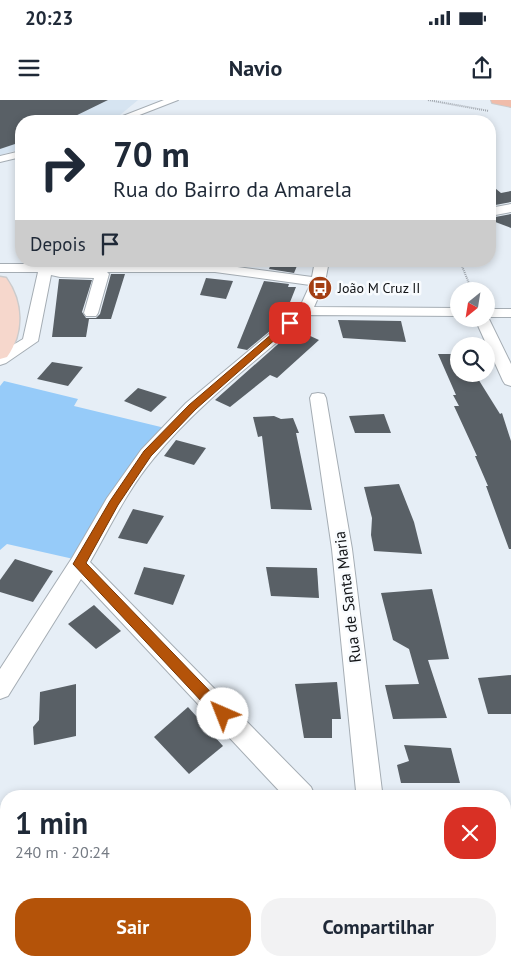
<!DOCTYPE html>
<html lang="pt">
<head>
<meta charset="utf-8">
<style>
  :root { --surface:#fff; --page:#f2f2f3; --text:#1f2937; --muted:#747a83; --accent:#b45309 }
  body { margin:0; font-family:"PT Sans",sans-serif; background:var(--page); color:var(--text); height:100vh; display:flex; flex-direction:column; font-size:19px; white-space:nowrap }
  * { box-sizing:border-box; margin:0 }
  p { font-size:16px; color:var(--muted) }
  .icon { flex:none; width:28px; height:28px; fill:none; stroke:currentColor; stroke-width:2; stroke-linecap:round; stroke-linejoin:round }
  .map { position:relative; flex:1; overflow:hidden }
  .drawer { position:absolute; left:0px; top:690px; width:511px; height:176px; display:flex; flex-direction:column; background:var(--surface); border-radius:20px 20px 0 0; box-shadow:0 2px 8px #0003 }
  .drawer>* { flex:none }
  .top-card { position:absolute; left:15px; top:15px; width:481px; height:152px; border-radius:20px; box-shadow:0 2px 8px #0003; background:#fff; color:var(--text); overflow:hidden }
  .needle { width:32px; rotate:210deg }
  .fabs { position:absolute; left:450px; top:182px; display:grid; gap:10px }
  .fabs a { display:grid; place-items:center; width:45px; height:45px; border-radius:50%; background:var(--surface); box-shadow:0 2px 8px #0003; font-size:25px }
  .pin { position:absolute; display:grid; place-items:center; width:42px; height:42px; color:#fff; margin:-21px; border-radius:10px; box-shadow:0 2px 8px #0006 }
  .me { position:absolute; width:55px; margin:-28px; rotate:316deg; stroke-linejoin:round; filter:drop-shadow(0 0 4px #0008) }
  .turn { display:flex; align-items:center; gap:18px; height:105px; padding:0 15px; font-size:22px }
  .turn .icon { width:65px; height:65px; stroke-width:2.5 }
  .turn b { display:block; font-size:35px; line-height:42px }
  .then { display:flex; align-items:center; height:48px; padding:0 15px; background:#0003; gap:10px; font-size:19px }
  .round { display:grid; place-items:center; flex:none; width:52px; height:52px; border-radius:20px; background:var(--page) }
  .head { display:flex; align-items:center; justify-content:space-between; height:85px; padding:0 15px }
  h1 { font-size:30px; font-weight:800; line-height:38px }
  .button { display:flex; gap:10px; margin-top:auto; padding:10px 15px }
  .button a { flex:1; height:58px; border-radius:20px; background:var(--accent); color:#fff; font-size:20px; font-weight:800; line-height:58px; text-align:center }
  .button a+a { background:var(--page); color:var(--text) }
  .status { display:flex; justify-content:space-between; align-items:center; height:35px; padding:0 25px; background:var(--surface); direction:ltr }
  .status svg { height:14px; fill:currentColor }
  header { display:flex; justify-content:space-between; align-items:center; height:65px; padding:0 15px; background:var(--surface); font-size:22px; font-weight:800 }
  .map>svg:first-child { display:block }
</style>
</head>
<body>
<div class="status"><b>20:23</b><svg viewBox="0 0 49 12"><path d="M0 12V9h3v3zM5 12V6h3v6zM10 12V3h3v9zM15 12V0h3v12zM26 1h20v11H26zM47 4h2v5h-2z"/></svg></div>
<header><svg class="icon" aria-label="menu" viewBox="0 0 24 24"><path d="M4 6h16M4 12h16M4 18h16"/></svg>Navio<svg class="icon" aria-label="share" viewBox="0 0 24 24"><path d="M12 15V3M7 8l5-5 5 5M5 13v7h14v-7"/></svg></header>
<div class="map">
<svg width="511" height="866" viewBox="0 0 511 866">
  <rect width="100%" height="100%" fill="#e6eef6"/>
  <path fill="#d6e4f1" d="M0,0H138L120,15L103,21H21V49L0,55Z"/>
  <path fill="#96cbf9" d="M4,281L78,299L74,306L165,328L78,460L7,444L0,450V286Z"/>
  <g fill="#596066">
    <path d="M0,0H108L65,21H21V42L0,49Z"/>
    <path d="M490,84L501,93L511,91V102L490,106Z"/>
    <path d="M511,114V128L490,120V118Z"/>
    <path d="M272,161H299L294,173L269,169Z"/>
    <path d="M111,174H125L111,219H89L86,237H52L59,179L92,180L82,212L86,218H96L100,214Z"/>
    <path d="M206,178L233,181L226,199L200,195Z"/>
    <path d="M264,181L289,184L288,187H296L283,220L247,250L237,248Z"/>
    <path d="M338,220L401,221L406,242L343,238Z"/>
    <path d="M295,229L319,240L277,278L270,275L230,307L215,300Z"/>
    <path d="M438,254H459V274H475L500,314L502,313L511,341V449H509L486,386H488L475,356H477L454,306H459L453,295H456Z"/>
    <path d="M52,262L83,267L68,286L37,279Z"/>
    <path d="M138,288L167,297L151,312L124,301Z"/>
    <path d="M384,314L391,333H355L349,316Z"/>
    <path d="M274,316L281,319L293,318L299,333H296L312,410L271,409L262,336L258,337L253,317Z"/>
    <path d="M176,340L206,348L194,365L164,356Z"/>
    <path d="M399,384L414,422L422,454L374,451L371,435L372,418L364,387Z"/>
    <path d="M133,409L164,416L147,444L118,438Z"/>
    <path d="M15,459L53,471L33,502L0,492V480Z"/>
    <path d="M144,467L185,475L173,505L134,494Z"/>
    <path d="M266,467L317,468L319,498L271,496Z"/>
    <path d="M432,489L449,559L428,560L447,618L393,619L385,585L419,584L409,549L393,540L381,493Z"/>
    <path d="M94,505L121,531L96,549L68,524Z"/>
    <path d="M511,575V614H488L478,578Z"/>
    <path d="M337,582L341,619H332V638H304L295,584Z"/>
    <path d="M76,584V636L34,645L33,627L39,620L40,592Z"/>
    <path d="M188,607L223,646L189,674L154,637Z"/>
    <path d="M404,645L451,648L460,683H401L397,665L409,661Z"/>
  </g>
  <g fill="none" stroke-linecap="round" stroke-linejoin="round">
    <g stroke="#a5adb4" stroke-width="2">
      <g id="minor">
        <path d="M164,0H178L124,21H110Z"/>
        <path d="M21,51V57L0,62V56Z"/>
        <path d="M511,104V112L490,116V108Z"/>
        <path d="M315,161H329L325,182L314,207L459,208V216L309,215C256,261 198,304 154,358C128,389 110,427 90,462L311,687L315,696H284L81,479L8,596L0,599V569L72,458L107,398L141,350L186,303L299,209L310,185L215,172H107L109,174L98,213L96,216H86L84,213L94,178L60,177L51,175L38,241L6,263L0,265V253L23,239L38,172H0V164H215L312,177Z"/>
        <path d="M486,209H511V217H488L511,264V286L505,284L503,281L475,219H486Z"/>
        <path d="M318,293L324,294L326,298L352,449L382,691L380,696H354L356,691L332,449L310,298L312,294Z"/>
        <path d="M0,769L6,771V802L0,800Z"/>
        <path d="M58,860H90L92,866H60Z"/>
        <path d="M447,860H480L482,866H449Z"/>
      </g>
    </g>
    <g stroke="#cbcbcc" stroke-width="3">
      <path id="major" d="M0,177L6,178C23,202 24,233 7,257L0,259Z"/>
    </g>
    <g stroke="#cbcbcc" stroke-width="2">
      <path id="highway" d="M491,0H511V7L492,3Z"/>
    </g>
    <g stroke="#9fa5ac" stroke-width="2" stroke-dasharray="1 1" stroke-linecap="butt">
      <path d="M428,0L489,11"/>
      <path d="M460,161L472,191"/>
    </g>
    <use href="#minor" fill="#fff" fill-rule="evenodd"/>
    <use href="#major" fill="#f6d7cc" fill-rule="evenodd"/>
    <use href="#highway" fill="#f0bcaa" fill-rule="evenodd"/>
  </g>
  <path fill="#b45309" stroke="#753606" d="M287,221L294,223L196,309L151,356L118,405L86,463L228,610L230,614L228,619L223,621L218,619L73,464L110,401L144,351L189,305Z"/>
  <defs>
    <g id="bus-disc" transform="scale(1.25)"><circle r="9.5" fill="#a33e13" stroke="#f8fbfe"/><path d="M-5-6H5V4H4V6H2V4H-2V6H-4V4H-5ZM-3.5-4V0h7V-4ZM-3.5 1.2v1.5H-2V1.2ZM2 1.2v1.5H3.5V1.2Z" fill="#fff"/></g>
  </defs>
  <g fill-rule="evenodd">
    <use href="#bus-disc" x="320" y="188"/>
  </g>
  <g text-anchor="middle" stroke-width="5" stroke-linejoin="round" paint-order="stroke">
    <g font-size="14" fill="#111316" stroke="#f8fbfe" text-anchor="start">
      <text x="338" y="193">João M Cruz II</text>
    </g>
    <g font-size="16" fill="#111316" stroke="#f8fbfe">
      <text transform="translate(347 497) rotate(-97)" y="6">Rua de Santa Maria</text>
    </g>
  </g>
</svg>
<div class="fabs">
<a><svg class="needle" viewBox="-14 -14 28 28"><path d="M0-13l5 13h-10z" fill="#e53935"/><path d="M0 13l5-13h-10z" fill="#747a83"/></svg></a>
<a><svg class="icon" aria-label="search" viewBox="0 0 24 24"><circle cx="10" cy="10" r="6"/><path d="M15 15l6 6"/></svg></a>
</div>
<div class="pin" style="left:290px;top:223px;background:#d93025"><svg class="icon" aria-label="arrive" viewBox="0 0 24 24"><path d="M6 21V4h12l-3 4 3 4H6"/></svg></div>
<svg class="me" style="left:223px;top:614px" viewBox="-20 -20 40 40"><circle r="19" fill="#fff"/><path d="M0-13L10 11 0 6-10 11z" fill="#b45309"/></svg>
<div class="top-card">
<div class="turn"><svg class="icon" aria-label="right" viewBox="0 0 24 24"><path d="M7 20v-9h11M14 6l5 5-5 5"/></svg><div><b>70 m</b>Rua do Bairro da Amarela</div></div>
<div class="then">Depois<svg class="icon" aria-label="arrive" viewBox="0 0 24 24"><path d="M6 21V4h12l-3 4 3 4H6"/></svg></div>
</div>
<section class="drawer">
<div class="head"><div><h1>1 min</h1><p>240 m · 20:24</p></div><a class="round" style="background:#d93025;color:#fff"><svg class="icon" aria-label="close" viewBox="0 0 24 24"><path d="M6 6l12 12M18 6L6 18"/></svg></a></div>
<div class="button"><a>Sair</a><a>Compartilhar</a></div>
</section>
</div>
</body>
</html>
